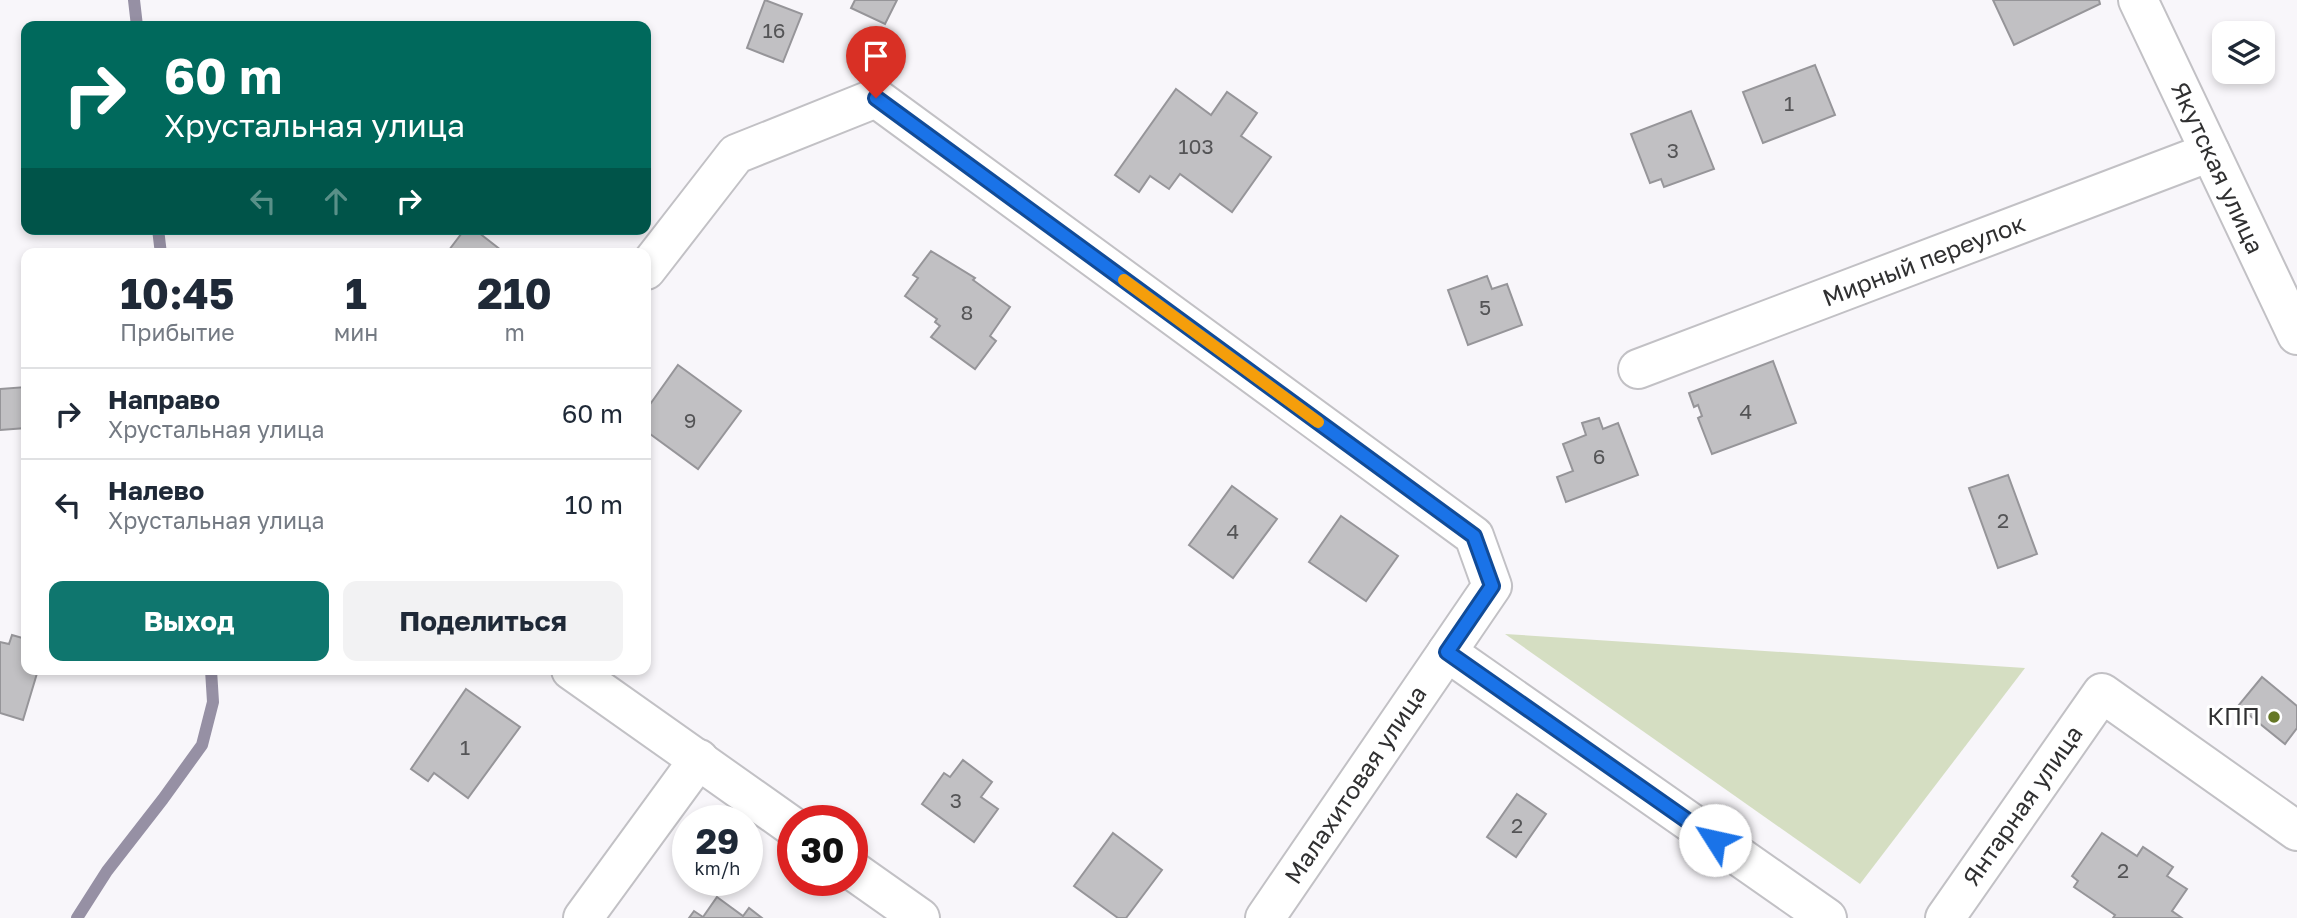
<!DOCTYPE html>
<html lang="ru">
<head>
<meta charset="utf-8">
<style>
  :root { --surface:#fff; --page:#f2f2f3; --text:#1f2937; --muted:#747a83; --line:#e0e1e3; --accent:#0f766e }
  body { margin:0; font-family:"Golos Text",sans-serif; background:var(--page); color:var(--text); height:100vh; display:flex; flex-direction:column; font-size:26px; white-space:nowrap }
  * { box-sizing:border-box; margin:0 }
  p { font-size:23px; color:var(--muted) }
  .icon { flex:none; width:38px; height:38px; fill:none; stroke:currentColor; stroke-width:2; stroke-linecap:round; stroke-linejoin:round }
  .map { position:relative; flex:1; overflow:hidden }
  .drawer { position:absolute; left:21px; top:248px; width:630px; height:427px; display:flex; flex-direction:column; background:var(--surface); border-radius:14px; box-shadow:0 4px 10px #0003 }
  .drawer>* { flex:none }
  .hud { position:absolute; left:21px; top:21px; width:630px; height:214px; border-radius:14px; box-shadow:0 4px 10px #0003; background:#00695c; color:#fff; overflow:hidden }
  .buttons { position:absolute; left:2212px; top:21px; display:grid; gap:14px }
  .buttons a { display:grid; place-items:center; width:63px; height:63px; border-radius:14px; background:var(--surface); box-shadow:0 4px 10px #0003; font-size:35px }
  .speed { position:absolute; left:672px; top:805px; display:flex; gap:14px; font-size:35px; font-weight:700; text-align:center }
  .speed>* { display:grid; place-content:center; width:91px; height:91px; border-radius:50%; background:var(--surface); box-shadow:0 4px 10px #0003; line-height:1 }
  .speed small { font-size:18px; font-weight:400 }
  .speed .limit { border:10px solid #d22; background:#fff; color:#111 }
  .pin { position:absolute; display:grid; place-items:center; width:60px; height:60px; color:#fff; margin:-72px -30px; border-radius:50% 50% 50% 0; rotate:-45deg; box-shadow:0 0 7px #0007 }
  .pin .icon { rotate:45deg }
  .me { position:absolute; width:77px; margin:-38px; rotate:305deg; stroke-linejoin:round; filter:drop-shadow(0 0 5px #0008) }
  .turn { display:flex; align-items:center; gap:24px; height:147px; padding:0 28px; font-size:32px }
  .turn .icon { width:91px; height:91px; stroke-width:2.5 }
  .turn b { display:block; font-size:49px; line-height:60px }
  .lanes { display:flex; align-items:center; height:66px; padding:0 28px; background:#0003; justify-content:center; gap:35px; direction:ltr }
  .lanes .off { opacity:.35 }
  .eta { display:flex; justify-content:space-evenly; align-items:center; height:119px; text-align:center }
  .eta b { font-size:42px; font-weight:700; line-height:49px }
  .cta { display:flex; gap:14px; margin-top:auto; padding:14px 28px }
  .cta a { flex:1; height:80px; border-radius:14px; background:var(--accent); color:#fff; font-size:28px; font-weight:700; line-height:80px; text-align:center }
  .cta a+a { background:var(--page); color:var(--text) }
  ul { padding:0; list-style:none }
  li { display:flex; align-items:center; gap:21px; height:91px; padding:0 28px; border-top:2px solid var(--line) }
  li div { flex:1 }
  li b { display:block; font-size:26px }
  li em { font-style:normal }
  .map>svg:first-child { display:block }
</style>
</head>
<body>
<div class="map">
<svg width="2297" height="918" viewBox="0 0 2297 918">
  <rect width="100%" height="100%" fill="#f8f6fa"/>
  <path fill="#d5dec2" d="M1505,634L2025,668L1860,884Z"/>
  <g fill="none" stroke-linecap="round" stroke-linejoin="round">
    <g stroke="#9690a4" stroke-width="12">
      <path d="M134,0L137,26"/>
      <path d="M158,229L161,254"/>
      <path d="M77,918L107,871L163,799L202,745L213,702L211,670"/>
    </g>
  </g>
  <g fill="#c1c0c3" stroke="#969599" stroke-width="2">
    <path d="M765,0L802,14L783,62L747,48Z"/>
    <path d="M855,0H897L885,24L851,8Z"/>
    <path d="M1993,0H2099L2100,4L2014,45Z"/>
    <path d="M1815,65L1835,115L1763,143L1743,92Z"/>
    <path d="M1176,89L1211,115L1227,92L1257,113L1241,136L1271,157L1232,212L1180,174L1169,189L1150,176L1139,192L1115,175Z"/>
    <path d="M1691,111L1714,169L1664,187L1661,179L1650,183L1631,134Z"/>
    <path d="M465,229H474L506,254H446Z"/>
    <path d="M931,251L975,278L973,280L1010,307L990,336L996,341L975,369L931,337L940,326L935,322L937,319L905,296L918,278L913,275Z"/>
    <path d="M1487,276L1492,289L1507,284L1522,325L1468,345L1448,290Z"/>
    <path d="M1773,361L1796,423L1712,454L1698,418L1702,416L1698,405L1694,407L1689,393Z"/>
    <path d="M678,365L741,411L698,469L646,431V410Z"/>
    <path d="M26,387V428L0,430V389Z"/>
    <path d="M1599,418L1603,429L1618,423L1638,475L1566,502L1557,477L1573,471L1563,444L1586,435L1582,423Z"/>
    <path d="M2008,475L2037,554L1998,568L1969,488Z"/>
    <path d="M1232,486L1277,519L1233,578L1189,545Z"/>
    <path d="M1341,516L1398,556L1366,601L1309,562Z"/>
    <path d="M12,635L26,639V670H38L23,720L0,713V642L9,644Z"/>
    <path d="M2262,677L2297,706V728L2285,744L2238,706Z"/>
    <path d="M466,689L520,727L468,798L434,773L428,781L411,769Z"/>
    <path d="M963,760L992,782L981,797L998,809L974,842L922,804L944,773L950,777Z"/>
    <path d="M1517,794L1546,814L1516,857L1487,837Z"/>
    <path d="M1113,833L1162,870L1126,918H1118L1074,886Z"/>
    <path d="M2102,833L2137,856L2143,847L2173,867L2167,876L2187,889L2172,911L2182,918H2113L2115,915L2074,887L2078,881L2072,876Z"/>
    <path d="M717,897L743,916L749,908L762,918H689L694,911L703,917Z"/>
  </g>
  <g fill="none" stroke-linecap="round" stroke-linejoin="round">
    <g stroke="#c2c1c5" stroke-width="42">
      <g id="minor">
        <path d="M2138,0L2297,335"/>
        <path d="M646,270L736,154L876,98L1474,536L1492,586L1447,652L1827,918"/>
        <path d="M1638,369L2210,152"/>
        <path d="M571,670L793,827"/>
        <path d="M852,870L920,918"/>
        <path d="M583,918L699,759"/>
        <path d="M1265,918L1447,652"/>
        <path d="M1945,918L2102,693L2297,831"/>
      </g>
    </g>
    <use href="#minor" stroke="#fff" stroke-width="38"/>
  </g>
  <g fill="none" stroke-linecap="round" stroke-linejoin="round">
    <g stroke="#114b97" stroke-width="18">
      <path id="route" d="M876,98L1474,536L1492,586L1447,652L1715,840"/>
    </g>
    <use href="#route" stroke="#1a73e8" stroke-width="12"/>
    <path stroke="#f59e0b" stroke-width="12" d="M1124,280L1318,422"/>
  </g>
  <circle fill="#657726" stroke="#fff" stroke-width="2.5" cx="2274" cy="717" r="7"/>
  <g text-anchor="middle" stroke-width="6" stroke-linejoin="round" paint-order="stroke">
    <g font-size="21" fill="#545456">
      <text x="774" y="38">16</text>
      <text x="1789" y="111">1</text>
      <text x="1196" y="154">103</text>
      <text x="1673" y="158">3</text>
      <text x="1485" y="315">5</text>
      <text x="967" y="320">8</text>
      <text x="1746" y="419">4</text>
      <text x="690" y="428">9</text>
      <text x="1599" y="464">6</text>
      <text x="2003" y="528">2</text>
      <text x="1233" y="539">4</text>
      <text x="465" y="755">1</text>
      <text x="956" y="808">3</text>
      <text x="1517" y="833">2</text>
      <text x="2123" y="878">2</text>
    </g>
    <g font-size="24" fill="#303031" stroke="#fff">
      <text transform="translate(2217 168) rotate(65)" y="8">Якутская улица</text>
      <text transform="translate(1924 261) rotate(-21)" y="8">Мирный переулок</text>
      <text transform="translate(1356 785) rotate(-56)" y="8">Малахитовая улица</text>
      <text transform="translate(2023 806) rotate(-55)" y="8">Янтарная улица</text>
    </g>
    <g font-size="24" fill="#303031" stroke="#fff" text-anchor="end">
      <text x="2260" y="725">КПП</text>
    </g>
  </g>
</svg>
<div class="buttons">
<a><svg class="icon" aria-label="layers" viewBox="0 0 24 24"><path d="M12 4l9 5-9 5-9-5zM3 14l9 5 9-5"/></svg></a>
</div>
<div class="speed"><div>29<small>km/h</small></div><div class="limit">30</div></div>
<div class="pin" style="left:876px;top:98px;background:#d93025"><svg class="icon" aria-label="arrive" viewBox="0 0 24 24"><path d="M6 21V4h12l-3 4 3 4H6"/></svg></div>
<svg class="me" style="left:1715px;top:840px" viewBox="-20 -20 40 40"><circle r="19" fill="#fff"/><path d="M0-13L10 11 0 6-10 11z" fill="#1a73e8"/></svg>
<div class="hud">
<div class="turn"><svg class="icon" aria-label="right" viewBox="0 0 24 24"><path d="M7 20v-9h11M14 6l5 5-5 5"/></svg><div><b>60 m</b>Хрустальная улица</div></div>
<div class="lanes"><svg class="icon off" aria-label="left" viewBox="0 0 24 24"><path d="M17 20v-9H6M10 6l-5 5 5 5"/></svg><svg class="icon off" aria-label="ahead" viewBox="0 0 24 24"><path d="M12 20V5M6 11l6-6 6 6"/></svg><svg class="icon" aria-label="right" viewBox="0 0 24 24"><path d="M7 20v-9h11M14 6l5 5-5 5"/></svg></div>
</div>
<section class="drawer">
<div class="eta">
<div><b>10:45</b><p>Прибытие</p></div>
<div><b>1</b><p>мин</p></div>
<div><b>210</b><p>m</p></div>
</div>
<ul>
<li><svg class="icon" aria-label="right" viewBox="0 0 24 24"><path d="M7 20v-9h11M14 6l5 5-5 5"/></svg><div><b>Направо</b><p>Хрустальная улица</p></div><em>60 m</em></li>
<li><svg class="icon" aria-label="left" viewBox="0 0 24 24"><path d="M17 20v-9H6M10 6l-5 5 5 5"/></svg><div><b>Налево</b><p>Хрустальная улица</p></div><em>10 m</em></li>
</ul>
<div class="cta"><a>Выход</a><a>Поделиться</a></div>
</section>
</div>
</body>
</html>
